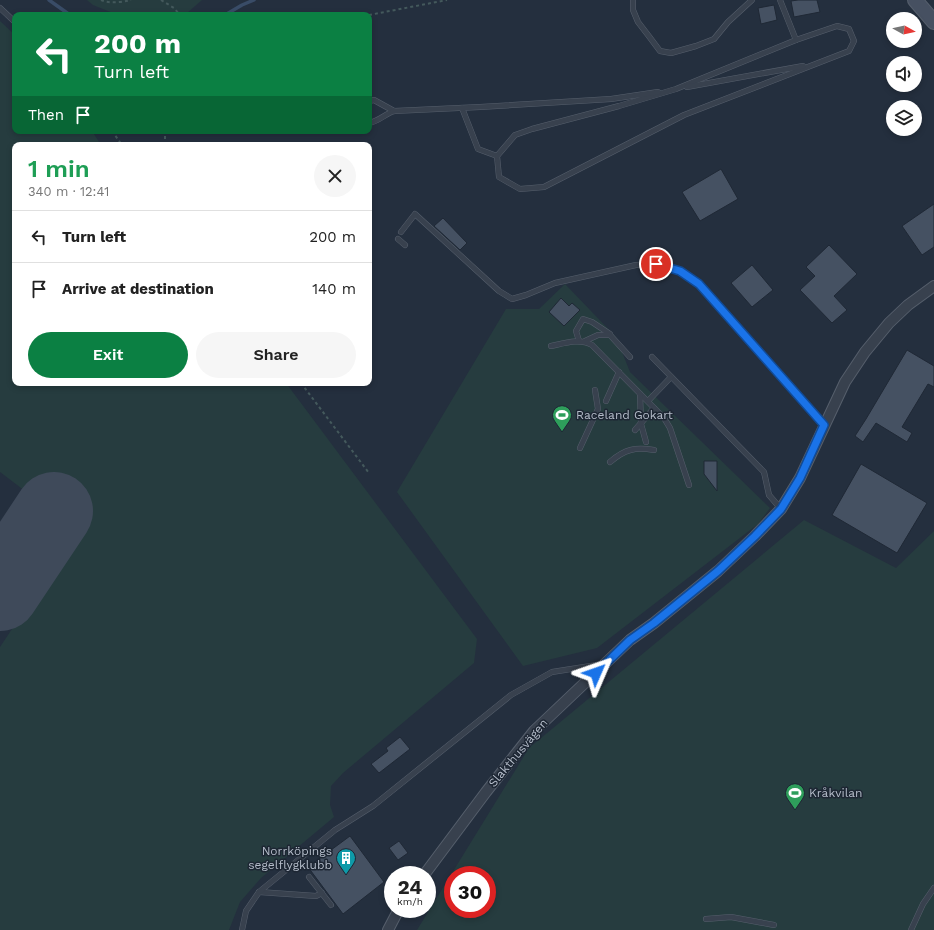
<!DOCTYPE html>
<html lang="en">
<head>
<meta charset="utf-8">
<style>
  :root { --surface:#fff; --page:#f6f6f6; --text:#222; --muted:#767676; --line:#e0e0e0; --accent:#0b8043 }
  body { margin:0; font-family:"Work Sans",sans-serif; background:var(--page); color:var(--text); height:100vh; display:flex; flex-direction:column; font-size:15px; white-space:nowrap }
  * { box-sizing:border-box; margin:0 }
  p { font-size:13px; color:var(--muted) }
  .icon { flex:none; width:22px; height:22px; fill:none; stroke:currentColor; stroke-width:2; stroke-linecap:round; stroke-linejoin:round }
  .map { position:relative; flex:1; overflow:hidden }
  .sheet { position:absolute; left:12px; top:142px; width:360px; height:244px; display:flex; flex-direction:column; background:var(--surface); border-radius:8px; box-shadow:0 2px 6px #0003 }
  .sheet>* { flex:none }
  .banner { position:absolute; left:12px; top:12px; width:360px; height:122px; border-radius:8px; box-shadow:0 2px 6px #0003; background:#0b8043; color:#fff; overflow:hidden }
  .needle { width:26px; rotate:98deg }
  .fabs { position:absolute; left:886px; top:12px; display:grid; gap:8px }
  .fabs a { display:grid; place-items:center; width:36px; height:36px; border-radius:50%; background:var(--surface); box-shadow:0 2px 6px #0003; font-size:20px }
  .speed { position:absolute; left:384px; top:866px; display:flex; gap:8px; font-size:20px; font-weight:700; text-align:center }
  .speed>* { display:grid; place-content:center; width:52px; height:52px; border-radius:50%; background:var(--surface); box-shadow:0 2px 6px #0003; line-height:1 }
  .speed small { font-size:10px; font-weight:400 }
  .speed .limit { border:6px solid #d22; background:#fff; color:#111 }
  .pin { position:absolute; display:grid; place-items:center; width:34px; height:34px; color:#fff; margin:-17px; border:2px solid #fff; border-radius:50%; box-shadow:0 1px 4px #0007 }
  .me { position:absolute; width:44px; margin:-22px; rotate:47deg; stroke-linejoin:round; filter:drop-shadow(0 0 3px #0008) }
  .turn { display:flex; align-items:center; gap:14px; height:84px; padding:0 16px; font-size:18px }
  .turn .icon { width:52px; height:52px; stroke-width:2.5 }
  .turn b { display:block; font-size:28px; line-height:34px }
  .then { display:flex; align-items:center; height:38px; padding:0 16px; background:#0003; gap:8px; font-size:15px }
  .round { display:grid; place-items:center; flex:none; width:42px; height:42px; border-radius:21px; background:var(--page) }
  .summary { display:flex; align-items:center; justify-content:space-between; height:68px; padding:0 16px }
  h1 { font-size:24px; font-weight:600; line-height:30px; color:#1e9e55 }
  .button { display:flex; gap:8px; margin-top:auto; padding:8px 16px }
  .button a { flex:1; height:46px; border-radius:24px; background:var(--accent); color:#fff; font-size:16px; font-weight:600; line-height:46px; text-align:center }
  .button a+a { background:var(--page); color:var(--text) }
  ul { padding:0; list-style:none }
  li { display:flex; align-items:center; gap:12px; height:52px; padding:0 16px; border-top:1px solid var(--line) }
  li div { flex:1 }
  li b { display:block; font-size:15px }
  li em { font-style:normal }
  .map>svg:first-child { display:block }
</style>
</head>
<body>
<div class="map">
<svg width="934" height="930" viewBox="0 0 934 930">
  <rect width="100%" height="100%" fill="#242f3e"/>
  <g fill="#263c3f" fill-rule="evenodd">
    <path d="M87,0H202L187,13L182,15H118L93,5Z"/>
    <path d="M0,21L15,35V131H92L101,145H15V383H286L477,639L474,663L343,773L331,786L330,805L334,817L261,878L240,902L229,930H0V647L79,528L29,494L0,472Z"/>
    <path d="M565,284L616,337L630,372L770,508L758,524L597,648L523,666L397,492L506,309H539Z"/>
    <path d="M804,520L896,568L934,531V930H417L529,748ZM453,875H487V909H453Z"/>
  </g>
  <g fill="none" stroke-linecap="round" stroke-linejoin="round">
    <g stroke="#394c67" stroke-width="3.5">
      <path d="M49,0L70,15"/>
      <path d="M225,15L242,5L254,0"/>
    </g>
    <path stroke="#3f4a5a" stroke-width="78" d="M0,592L54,511"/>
  </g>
  <g fill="#455162" stroke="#1f2835">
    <path d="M798,0H817L820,12L794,17L791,1Z"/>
    <path d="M774,5L777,20L761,24L758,8Z"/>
    <path d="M721,169L738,199L700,221L682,192Z"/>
    <path d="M934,204V247L922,255L902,226Z"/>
    <path d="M443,218L467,243L460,250L434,226Z"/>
    <path d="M829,245L857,274L834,296L847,310L832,323L800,290L815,276L806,267Z"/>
    <path d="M752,265L773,290L752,307L731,283Z"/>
    <path d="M561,298L569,306L572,303L580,310L564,326L549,312Z"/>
    <path d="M907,350L934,366V387L928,384L902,427L912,433L907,442L876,423L863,442L855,436L866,419Z"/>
    <path d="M704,461H717V491L704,474Z"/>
    <path d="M861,464L927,503L897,553L832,515Z"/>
    <path d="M400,737L410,749L379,773L371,764L388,751L386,748Z"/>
    <path d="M350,836L384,882L343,914L308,867Z"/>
    <path d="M399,841L408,853L398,860L389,848Z"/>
  </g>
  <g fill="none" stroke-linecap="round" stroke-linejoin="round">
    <g stroke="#565f6c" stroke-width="6">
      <g id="lane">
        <path d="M633,0V10L638,22L648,35L660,51L671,53L696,46L714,39L728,22L752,0"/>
        <path d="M780,0L796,40"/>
        <path d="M0,8L15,22"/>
        <path d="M837,26L849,29L854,41L849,51L684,115L544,187L520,189L499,177L497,156L515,135L532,129L619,106L676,89L796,40Z"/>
        <path d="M687,87L803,66"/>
        <path d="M369,101L374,100L394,111"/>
        <path d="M462,108L478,149L497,156"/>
        <path d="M369,123C379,121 385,114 394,111L480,107L611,99L658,92"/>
        <path d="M401,232L415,214L499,291L512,299L526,295L555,283L636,265L656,264L680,271L699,284L824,425"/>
        <path d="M398,239L405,245"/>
        <path d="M579,341L576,331L583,319L592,322L610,334"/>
        <path d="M585,341L598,335H610L630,357"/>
        <path d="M551,346C565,343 580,338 592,345L664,418L670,428L689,485"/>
        <path d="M652,357L764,472L769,495L781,509"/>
        <path d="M640,394L641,424L646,442"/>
        <path d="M606,401L619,372"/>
        <path d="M648,401L671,377"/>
        <path d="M635,430L654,408"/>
        <path d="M580,448L598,409L595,390"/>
        <path d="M610,462C625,449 635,447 654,450"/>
        <path d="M309,877L331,905"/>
        <path d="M259,892L316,896L322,893"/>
        <path d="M706,919L731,917L774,925"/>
        <path d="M242,930L246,911L259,892L335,830L373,806L511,695L552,672L603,664"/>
        <path d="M911,930L923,904L934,888"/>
      </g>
    </g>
    <g stroke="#565f6c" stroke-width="12">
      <g id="street">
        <path d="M424,875L486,792L534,731L630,640L654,623L718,571L755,536L781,509L800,478L845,382L865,352L889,323L908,305L934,286"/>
        <path d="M388,930L399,909"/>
      </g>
    </g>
    <g stroke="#565f6c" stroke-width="16">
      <path id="secondary" d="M915,0L934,22"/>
    </g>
    <g stroke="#44595c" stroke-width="2" stroke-dasharray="3 3" stroke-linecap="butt">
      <path d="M101,0C110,4 122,2 131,0"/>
      <path d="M161,0L174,8L180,15"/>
      <path d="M369,15L447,0"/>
      <path d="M112,131L122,145"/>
      <path d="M165,145V131"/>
      <path d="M301,383L369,473"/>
    </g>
    <use href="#lane" stroke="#38414e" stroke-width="5"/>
    <use href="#street" stroke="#38414e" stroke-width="10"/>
    <use href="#secondary" stroke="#465061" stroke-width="14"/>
  </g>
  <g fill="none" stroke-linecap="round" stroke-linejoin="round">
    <g stroke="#114b97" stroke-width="10">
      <path id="route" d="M596,673L630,640L654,623L718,571L755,536L781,509L800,478L824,425L699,284L680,271L656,264"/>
    </g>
    <use href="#route" stroke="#1a73e8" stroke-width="7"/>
  </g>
  <defs>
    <g id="stadium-pin" transform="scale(1)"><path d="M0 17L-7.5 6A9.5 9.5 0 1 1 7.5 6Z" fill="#2e9e5b" stroke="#1d2633"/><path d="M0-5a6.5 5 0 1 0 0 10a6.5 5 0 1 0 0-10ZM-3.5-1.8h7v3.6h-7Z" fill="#fff"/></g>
    <g id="building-pin" transform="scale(1)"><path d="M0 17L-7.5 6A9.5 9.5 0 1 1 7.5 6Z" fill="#0f9aa8" stroke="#1d2633"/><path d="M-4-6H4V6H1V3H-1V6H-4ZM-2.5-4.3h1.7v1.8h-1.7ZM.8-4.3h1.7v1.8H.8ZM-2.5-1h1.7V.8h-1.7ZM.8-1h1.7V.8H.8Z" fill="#fff"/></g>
  </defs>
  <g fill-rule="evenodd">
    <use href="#stadium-pin" x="562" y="415"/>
    <use href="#stadium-pin" x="795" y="793"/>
    <use href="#building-pin" x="346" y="858"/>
  </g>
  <g text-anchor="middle" stroke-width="3" stroke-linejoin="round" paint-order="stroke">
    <g font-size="12" fill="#b4bcc9" stroke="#1d2633" text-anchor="start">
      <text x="576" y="419">Raceland Gokart</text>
      <text x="809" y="797">Kråkvilan</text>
      <text x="332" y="855" text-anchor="end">Norrköpings<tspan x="332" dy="14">segelflygklubb</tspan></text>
    </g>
    <g font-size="12" fill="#b4bcc9" stroke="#1d2633">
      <text transform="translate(518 753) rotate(-50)" y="4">Slakthusvägen</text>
    </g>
  </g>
</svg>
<div class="fabs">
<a><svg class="needle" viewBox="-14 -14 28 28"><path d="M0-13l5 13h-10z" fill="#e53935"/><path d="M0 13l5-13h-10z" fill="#767676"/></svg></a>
<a><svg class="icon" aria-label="sound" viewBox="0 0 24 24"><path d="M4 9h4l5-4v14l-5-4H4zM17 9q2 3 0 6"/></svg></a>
<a><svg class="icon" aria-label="layers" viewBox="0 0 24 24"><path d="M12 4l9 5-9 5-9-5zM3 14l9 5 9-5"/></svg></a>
</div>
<div class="speed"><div>24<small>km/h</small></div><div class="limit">30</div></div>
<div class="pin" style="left:656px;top:264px;background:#d93025"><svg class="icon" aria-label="arrive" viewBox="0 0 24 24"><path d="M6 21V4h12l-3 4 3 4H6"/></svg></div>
<svg class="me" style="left:596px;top:673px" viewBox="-20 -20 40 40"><path d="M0-17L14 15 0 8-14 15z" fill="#1a73e8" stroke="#fff" stroke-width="4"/></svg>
<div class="banner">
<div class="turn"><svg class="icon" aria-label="left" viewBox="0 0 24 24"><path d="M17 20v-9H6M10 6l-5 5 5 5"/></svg><div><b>200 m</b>Turn left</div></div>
<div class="then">Then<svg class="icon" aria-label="arrive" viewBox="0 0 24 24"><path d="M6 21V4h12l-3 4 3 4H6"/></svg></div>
</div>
<section class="sheet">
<div class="summary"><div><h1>1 min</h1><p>340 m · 12:41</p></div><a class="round"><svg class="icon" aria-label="close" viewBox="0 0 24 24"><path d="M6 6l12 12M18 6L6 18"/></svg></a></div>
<ul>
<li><svg class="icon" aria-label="left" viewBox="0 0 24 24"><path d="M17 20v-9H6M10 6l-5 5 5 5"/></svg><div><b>Turn left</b></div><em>200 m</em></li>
<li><svg class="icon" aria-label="arrive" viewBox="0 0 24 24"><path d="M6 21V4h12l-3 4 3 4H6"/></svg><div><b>Arrive at destination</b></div><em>140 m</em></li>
</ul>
<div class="button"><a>Exit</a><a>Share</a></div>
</section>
</div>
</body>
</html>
